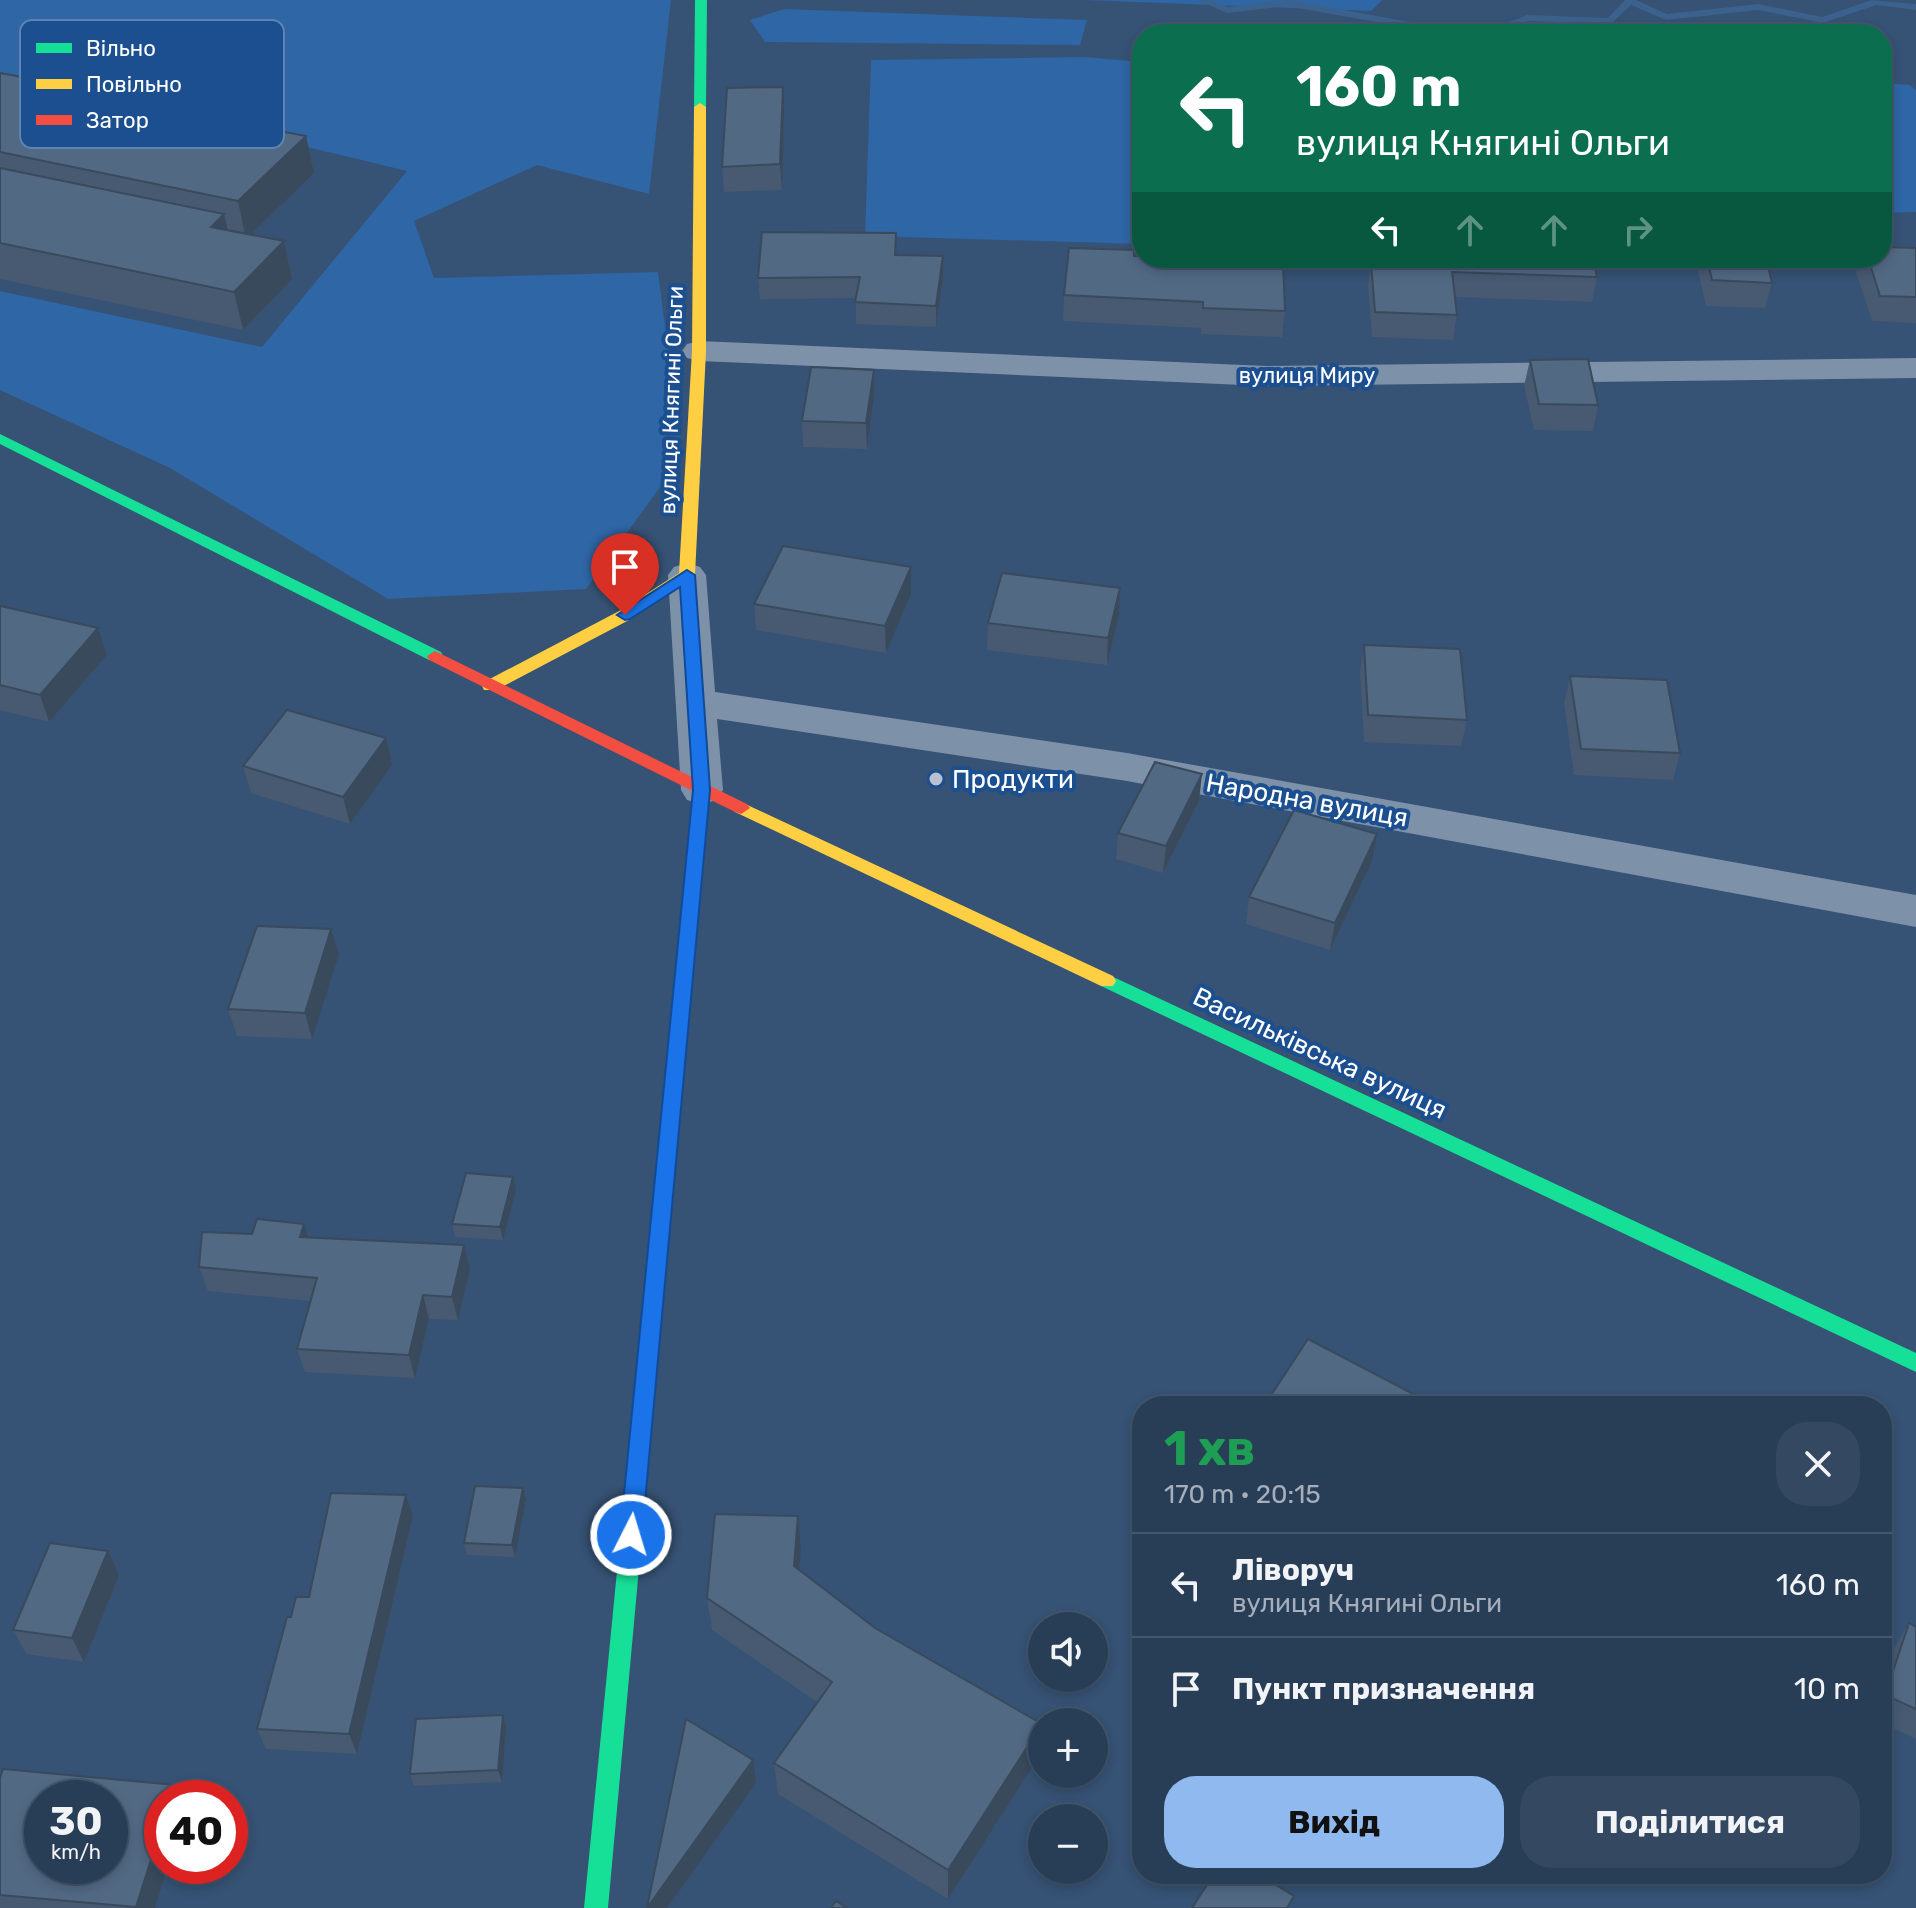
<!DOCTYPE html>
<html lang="uk">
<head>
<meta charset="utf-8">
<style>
  :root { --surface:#283e57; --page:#344961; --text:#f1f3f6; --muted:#a5aeba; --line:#44576d; --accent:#90b9f0 }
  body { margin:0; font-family:Rubik,sans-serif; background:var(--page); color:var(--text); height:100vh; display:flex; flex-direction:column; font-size:30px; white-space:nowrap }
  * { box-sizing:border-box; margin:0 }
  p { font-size:26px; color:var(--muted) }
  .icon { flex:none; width:44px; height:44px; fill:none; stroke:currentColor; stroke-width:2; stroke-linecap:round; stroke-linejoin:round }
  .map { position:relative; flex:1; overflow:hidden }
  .drawer { position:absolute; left:1132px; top:1396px; width:760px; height:488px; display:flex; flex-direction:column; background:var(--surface); border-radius:32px; box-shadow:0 4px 12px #0003,0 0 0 2px var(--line) }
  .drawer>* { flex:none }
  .guide { position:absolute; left:1132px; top:24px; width:760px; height:244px; border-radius:32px; box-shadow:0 4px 12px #0003,0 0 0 2px var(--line); background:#0b6e4f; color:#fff; overflow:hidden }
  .fabs { position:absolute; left:1028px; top:1612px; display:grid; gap:16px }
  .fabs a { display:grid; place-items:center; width:80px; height:80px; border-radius:50%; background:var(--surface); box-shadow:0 4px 12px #0003,0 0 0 2px var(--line); font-size:40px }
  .speed { position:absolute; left:24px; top:1780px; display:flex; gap:16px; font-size:40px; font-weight:700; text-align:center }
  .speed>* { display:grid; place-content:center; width:104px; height:104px; border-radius:50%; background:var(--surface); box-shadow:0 4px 12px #0003,0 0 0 2px var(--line); line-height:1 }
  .speed small { font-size:20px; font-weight:400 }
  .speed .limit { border:12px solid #d22; background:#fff; color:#111 }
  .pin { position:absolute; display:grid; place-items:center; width:68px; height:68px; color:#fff; margin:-82px -34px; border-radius:50% 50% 50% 0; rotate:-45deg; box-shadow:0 0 8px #0007 }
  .pin .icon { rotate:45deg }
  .me { position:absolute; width:88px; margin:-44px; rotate:5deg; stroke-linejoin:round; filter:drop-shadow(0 0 6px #0008) }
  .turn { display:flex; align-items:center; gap:28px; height:168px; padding:0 32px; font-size:36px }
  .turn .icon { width:104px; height:104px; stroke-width:2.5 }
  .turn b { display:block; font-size:56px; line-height:68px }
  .lanes { display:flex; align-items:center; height:76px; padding:0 32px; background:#0003; justify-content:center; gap:40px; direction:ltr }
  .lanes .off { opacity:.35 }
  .round { display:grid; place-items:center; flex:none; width:84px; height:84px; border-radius:32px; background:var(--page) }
  .summary { display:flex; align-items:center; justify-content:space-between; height:136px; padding:0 32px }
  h1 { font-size:48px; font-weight:700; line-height:60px; color:#1e9e55 }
  .button { display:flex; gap:16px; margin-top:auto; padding:16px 32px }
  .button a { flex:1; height:92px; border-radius:32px; background:var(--accent); color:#111; font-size:32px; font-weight:700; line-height:92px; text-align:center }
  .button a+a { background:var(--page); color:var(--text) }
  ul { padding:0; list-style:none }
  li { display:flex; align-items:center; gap:24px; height:104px; padding:0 32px; border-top:2px solid var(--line) }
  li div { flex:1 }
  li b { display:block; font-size:30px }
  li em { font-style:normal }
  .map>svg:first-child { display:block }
</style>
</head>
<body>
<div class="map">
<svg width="1916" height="1908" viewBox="0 0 1916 1908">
  <rect width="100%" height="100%" fill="#365274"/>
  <g fill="#2f66a5">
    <path d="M0,0H671L649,194L537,165L414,221L434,278L658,272L682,457L586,589L388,599L170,468L0,390V291L262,347L407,171L0,73Z"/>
    <path d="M1084,0H1382L1371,11Z"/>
    <path d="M784,9L1087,20L1080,45L765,42L750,20Z"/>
    <path d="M1084,57L1142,62V244L865,236L871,60Z"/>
    <path d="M1882,83L1910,85L1916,90V212L1882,213Z"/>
  </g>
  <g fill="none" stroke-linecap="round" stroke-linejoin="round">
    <path fill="#3b618d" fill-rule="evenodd" d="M1197,0H1211L1228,7L1288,0L1444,28L1498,26L1527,15L1608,18L1625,0H1636L1667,14L1758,4L1822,17L1871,0L1916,4V10L1876,5L1823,23L1758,10L1666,20L1631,5L1611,24L1528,21L1500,32L1443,34L1287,6L1227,13Z"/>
    <g fill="#7d92a8" fill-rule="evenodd">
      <path d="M699,341L1266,366L1916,358V378L1266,386L699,361L687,358L682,351L687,344Z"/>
      <path d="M687,563L700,567L706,575L715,692L1127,753L1916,895V927L1127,781L717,719L723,790L717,800L702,804L687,800L681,790L668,575L674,567Z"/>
    </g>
    <g fill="#16e098" fill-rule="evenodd">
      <path d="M695,0H707L706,107L700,111L694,107Z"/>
      <path d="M0,434L441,652L443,656L435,661L429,660L0,444Z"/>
      <path d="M702,784L710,790L697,934L688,940L679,934L694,790Z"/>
      <path d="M1107,974L1916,1353V1372L1101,986L1098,981L1101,976Z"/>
      <path d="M652,1308L659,1310L662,1316L608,1908H584L642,1316L645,1310Z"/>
    </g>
    <g fill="#ffcf43" fill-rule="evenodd">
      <path d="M700,103L706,107V351L695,575L631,619L496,690H484L482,686L484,682L619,611L679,573L692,351L694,107Z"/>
      <path d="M741,802L1113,976L1116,981L1113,986H1101L735,812L732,808Z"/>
    </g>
    <g fill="#f24e42" fill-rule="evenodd">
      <path d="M435,651L747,804L750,808L741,814L735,812L429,660L427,656Z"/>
      <path d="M688,928L697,934L662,1316L659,1322L652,1324L645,1322L642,1316L679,934Z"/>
    </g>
  </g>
  <g fill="#475a72">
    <path d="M0,73L87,94L306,136L314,173L250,235L284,241L292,279L243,330L0,279Z"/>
    <path d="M784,112L782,190L724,192L722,167Z"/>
    <path d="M1916,248V323L1872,321L1856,272L1860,258H1882Z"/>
    <path d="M897,255L943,277L936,327L856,324V298L760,299L758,278Z"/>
    <path d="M1134,256L1285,311L1282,337L1201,334V328L1063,321L1064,295Z"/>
    <path d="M1439,258H1593L1597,277L1592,302L1455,297L1457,315L1453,340L1372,337L1368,287L1371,263L1439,265Z"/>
    <path d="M1695,258H1766L1772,283L1765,308L1706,306Z"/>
    <path d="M1530,360L1598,405L1593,431L1534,430L1524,386Z"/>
    <path d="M874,396L867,449L803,447L802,421Z"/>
    <path d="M911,567V594L886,653L756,630L754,604Z"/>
    <path d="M1120,588L1119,615L1107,665L987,650L988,623Z"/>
    <path d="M0,606L107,655L49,722L0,710Z"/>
    <path d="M1364,645L1467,720L1461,746L1364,742L1360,672Z"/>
    <path d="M1570,676L1680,753L1673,780L1574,775L1564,703Z"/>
    <path d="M392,765L350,824L251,793L243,766Z"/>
    <path d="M1199,801L1163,873L1116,859L1118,833Z"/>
    <path d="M1377,834L1372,861L1330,950L1246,924L1249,897Z"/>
    <path d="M339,955L312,1039L237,1036L228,1009Z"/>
    <path d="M513,1177L516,1190L503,1240L455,1237L452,1224Z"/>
    <path d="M308,1237L464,1245L470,1269L458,1320L429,1319L415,1378L305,1372L297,1349L311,1301L208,1291L199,1267Z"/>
    <path d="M406,1495L413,1516L357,1754L266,1749L257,1729L291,1617Z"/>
    <path d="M526,1500L515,1557L467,1555L464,1543Z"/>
    <path d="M798,1516L801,1549L799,1570L875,1628L1042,1724L1040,1755L948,1899L778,1794L774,1763L817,1702L712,1630L707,1598Z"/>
    <path d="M108,1551L119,1575L84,1662L26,1654L13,1630Z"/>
    <path d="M1909,1623L1916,1627V1739L1882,1723V1687L1895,1647Z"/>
    <path d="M506,1727L502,1782L414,1786L410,1774Z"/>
    <path d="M0,1778L168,1866L155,1908H0Z"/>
  </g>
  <g fill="#394a5c">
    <path d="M783,87L784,112L782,190L780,164Z"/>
    <path d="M306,136L314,173L246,239L238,201Z"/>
    <path d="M224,214L233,252L211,227Z"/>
    <path d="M284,241L292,279L243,330L234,292Z"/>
    <path d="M943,256V277L936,327V306Z"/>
    <path d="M874,370V396L867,449L866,423Z"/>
    <path d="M911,567V594L886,653L885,626Z"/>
    <path d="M1120,588L1119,615L1107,665L1108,638Z"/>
    <path d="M98,628L107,655L49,722L40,695Z"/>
    <path d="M386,738L392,765L350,824L343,797Z"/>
    <path d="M1202,774L1199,801L1163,873L1166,846Z"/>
    <path d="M1377,834L1372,861L1330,950L1335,923Z"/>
    <path d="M331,929L339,955L312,1039L305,1013Z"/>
    <path d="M513,1177L516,1190L503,1240L500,1227Z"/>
    <path d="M304,1224L312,1248L300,1237Z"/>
    <path d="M464,1245L470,1269L458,1320L452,1297Z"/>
    <path d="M423,1295L429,1319L415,1378L409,1355Z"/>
    <path d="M523,1488L526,1500L515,1557L512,1545Z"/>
    <path d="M406,1495L413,1516L357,1754L349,1734Z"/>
    <path d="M798,1516L801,1549L797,1599L794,1566Z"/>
    <path d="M108,1551L119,1575L84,1662L72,1638Z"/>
    <path d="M503,1715L506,1727L502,1782L498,1770Z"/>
    <path d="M1042,1724L1040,1755L948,1899V1870Z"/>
    <path d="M753,1760L756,1783L667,1908H647Z"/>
    <path d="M175,1785L181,1798H171Z"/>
    <path d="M162,1825V1866H168L155,1908H136Z"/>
  </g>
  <g fill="#526984" stroke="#394a5c" stroke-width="2" fill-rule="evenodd">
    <path d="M0,73L86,89L82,93L306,136L238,201L0,152Z"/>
    <path d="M783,87L780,164L722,167L727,88Z"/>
    <path d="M0,168L224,214L211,227L284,241L234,292L0,243Z"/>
    <path d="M762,232L896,233L895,255L943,256L936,306L855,302L860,277L758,278Z"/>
    <path d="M1882,247L1916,248V297L1880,296L1868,258H1882Z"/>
    <path d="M1069,248L1134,250V256H1142V258H1192L1283,261L1285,311L1203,308V302L1064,295Z"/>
    <path d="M1445,258H1593L1597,277L1452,272L1457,315L1375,312L1371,263L1446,266Z"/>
    <path d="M1707,258H1766L1772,283L1712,280Z"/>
    <path d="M1588,359L1598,405L1539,404L1530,360Z"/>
    <path d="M811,367L874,370L866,423L802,421Z"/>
    <path d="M783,546L911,567L885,626L754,604Z"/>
    <path d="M1002,573L1120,588L1108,638L988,623Z"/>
    <path d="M0,606L98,628L40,695L0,685Z"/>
    <path d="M1364,645L1460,649L1467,720L1368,715Z"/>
    <path d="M1570,676L1667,680L1680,753L1581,749Z"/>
    <path d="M287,710L386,738L343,797L243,766Z"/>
    <path d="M1155,762L1202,774L1166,846L1118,833Z"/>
    <path d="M1294,810L1377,834L1335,923L1249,897Z"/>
    <path d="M257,926L331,929L305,1013L228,1009Z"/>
    <path d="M466,1173L513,1177L500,1227L452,1224Z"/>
    <path d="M257,1219L304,1224L300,1237L464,1245L452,1297L423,1295L409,1355L297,1349L317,1278L199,1267L202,1232L252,1234Z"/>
    <path d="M1308,1339L1423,1399L1418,1406H1264Z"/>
    <path d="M475,1486L523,1488L512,1545L464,1543Z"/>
    <path d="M331,1493L406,1495L349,1734L257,1729L287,1617H291L296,1597H309Z"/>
    <path d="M715,1514L798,1516L794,1566L875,1628L1042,1724L948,1870L774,1763L832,1682L707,1598Z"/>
    <path d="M50,1543L108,1551L72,1638L13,1630Z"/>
    <path d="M1909,1623L1916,1627V1709L1885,1695Z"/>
    <path d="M503,1715L498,1770L410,1774L416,1719Z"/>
    <path d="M686,1719L753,1760L647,1908Z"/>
    <path d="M3,1769L175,1785L171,1798H162V1825L136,1907L0,1895V1778ZM42,1798H110V1866H42Z"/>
    <path d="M1214,1874H1258L1294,1896L1287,1908H1192Z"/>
    <path d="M836,1901L847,1908H831Z"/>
  </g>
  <path fill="#1a73e8" stroke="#114b97" stroke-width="2" d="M687,570L695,575L710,790L642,1535L639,1542L631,1545L624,1542L620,1535L693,790L680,587L630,619L625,620L617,615Z"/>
  <circle fill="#b9c2ce" stroke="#1b4f8f" stroke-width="3" cx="936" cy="779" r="8"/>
  <g text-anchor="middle" stroke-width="8" stroke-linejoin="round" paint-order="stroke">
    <g font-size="22" fill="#fff" stroke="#1b4f8f">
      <text x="1307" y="383">вулиця Миру</text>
      <text transform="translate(671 400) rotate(-88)" y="8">вулиця Княгині Ольги</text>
    </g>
    <g font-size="26" fill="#fff" stroke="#1b4f8f" text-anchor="start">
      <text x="952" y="788">Продукти</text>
    </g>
    <g font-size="26" fill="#fff" stroke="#1b4f8f">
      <text transform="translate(1307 800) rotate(10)" y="9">Народна вулиця</text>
      <text transform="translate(1320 1053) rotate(25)" y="9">Васильківська вулиця</text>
    </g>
  </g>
  <rect x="20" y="20" width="264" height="128" rx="12" fill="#1b4f8f" stroke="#5f84b1" stroke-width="2"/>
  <rect x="36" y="43" width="36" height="10" fill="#16e098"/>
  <rect x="36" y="79" width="36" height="10" fill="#ffcf43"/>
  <rect x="36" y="115" width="36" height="10" fill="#f24e42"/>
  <g font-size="22" fill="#fff">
    <text x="86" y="56">Вільно</text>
    <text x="86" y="92">Повільно</text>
    <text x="86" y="128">Затор</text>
  </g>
</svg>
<div class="fabs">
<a><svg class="icon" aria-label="sound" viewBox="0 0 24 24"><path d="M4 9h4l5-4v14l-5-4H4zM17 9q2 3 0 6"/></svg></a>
<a>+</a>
<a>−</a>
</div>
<div class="speed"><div>30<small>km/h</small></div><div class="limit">40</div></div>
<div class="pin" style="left:625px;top:615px;background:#d93025"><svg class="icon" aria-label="arrive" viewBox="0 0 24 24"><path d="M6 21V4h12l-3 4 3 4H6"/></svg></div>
<svg class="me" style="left:631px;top:1535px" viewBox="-20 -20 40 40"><circle r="17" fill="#1a73e8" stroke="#fff" stroke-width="3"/><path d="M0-11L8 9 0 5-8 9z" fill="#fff"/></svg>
<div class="guide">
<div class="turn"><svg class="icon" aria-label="left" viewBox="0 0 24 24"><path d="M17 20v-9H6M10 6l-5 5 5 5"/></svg><div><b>160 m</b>вулиця Княгині Ольги</div></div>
<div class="lanes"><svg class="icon" aria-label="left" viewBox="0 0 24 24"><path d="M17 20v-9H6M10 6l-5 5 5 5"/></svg><svg class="icon off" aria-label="ahead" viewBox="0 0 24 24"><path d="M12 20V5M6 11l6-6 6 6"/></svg><svg class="icon off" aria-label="ahead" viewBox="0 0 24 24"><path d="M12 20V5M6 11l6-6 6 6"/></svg><svg class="icon off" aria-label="right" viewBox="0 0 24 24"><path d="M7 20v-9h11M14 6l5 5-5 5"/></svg></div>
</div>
<section class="drawer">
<div class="summary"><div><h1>1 хв</h1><p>170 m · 20:15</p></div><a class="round"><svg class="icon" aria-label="close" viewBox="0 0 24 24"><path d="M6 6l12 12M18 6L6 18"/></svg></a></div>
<ul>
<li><svg class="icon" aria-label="left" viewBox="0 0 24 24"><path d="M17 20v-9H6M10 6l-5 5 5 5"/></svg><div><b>Ліворуч</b><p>вулиця Княгині Ольги</p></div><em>160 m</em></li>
<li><svg class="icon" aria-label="arrive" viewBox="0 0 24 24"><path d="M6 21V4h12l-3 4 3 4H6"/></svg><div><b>Пункт призначення</b></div><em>10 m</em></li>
</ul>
<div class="button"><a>Вихід</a><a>Поділитися</a></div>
</section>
</div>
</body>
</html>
